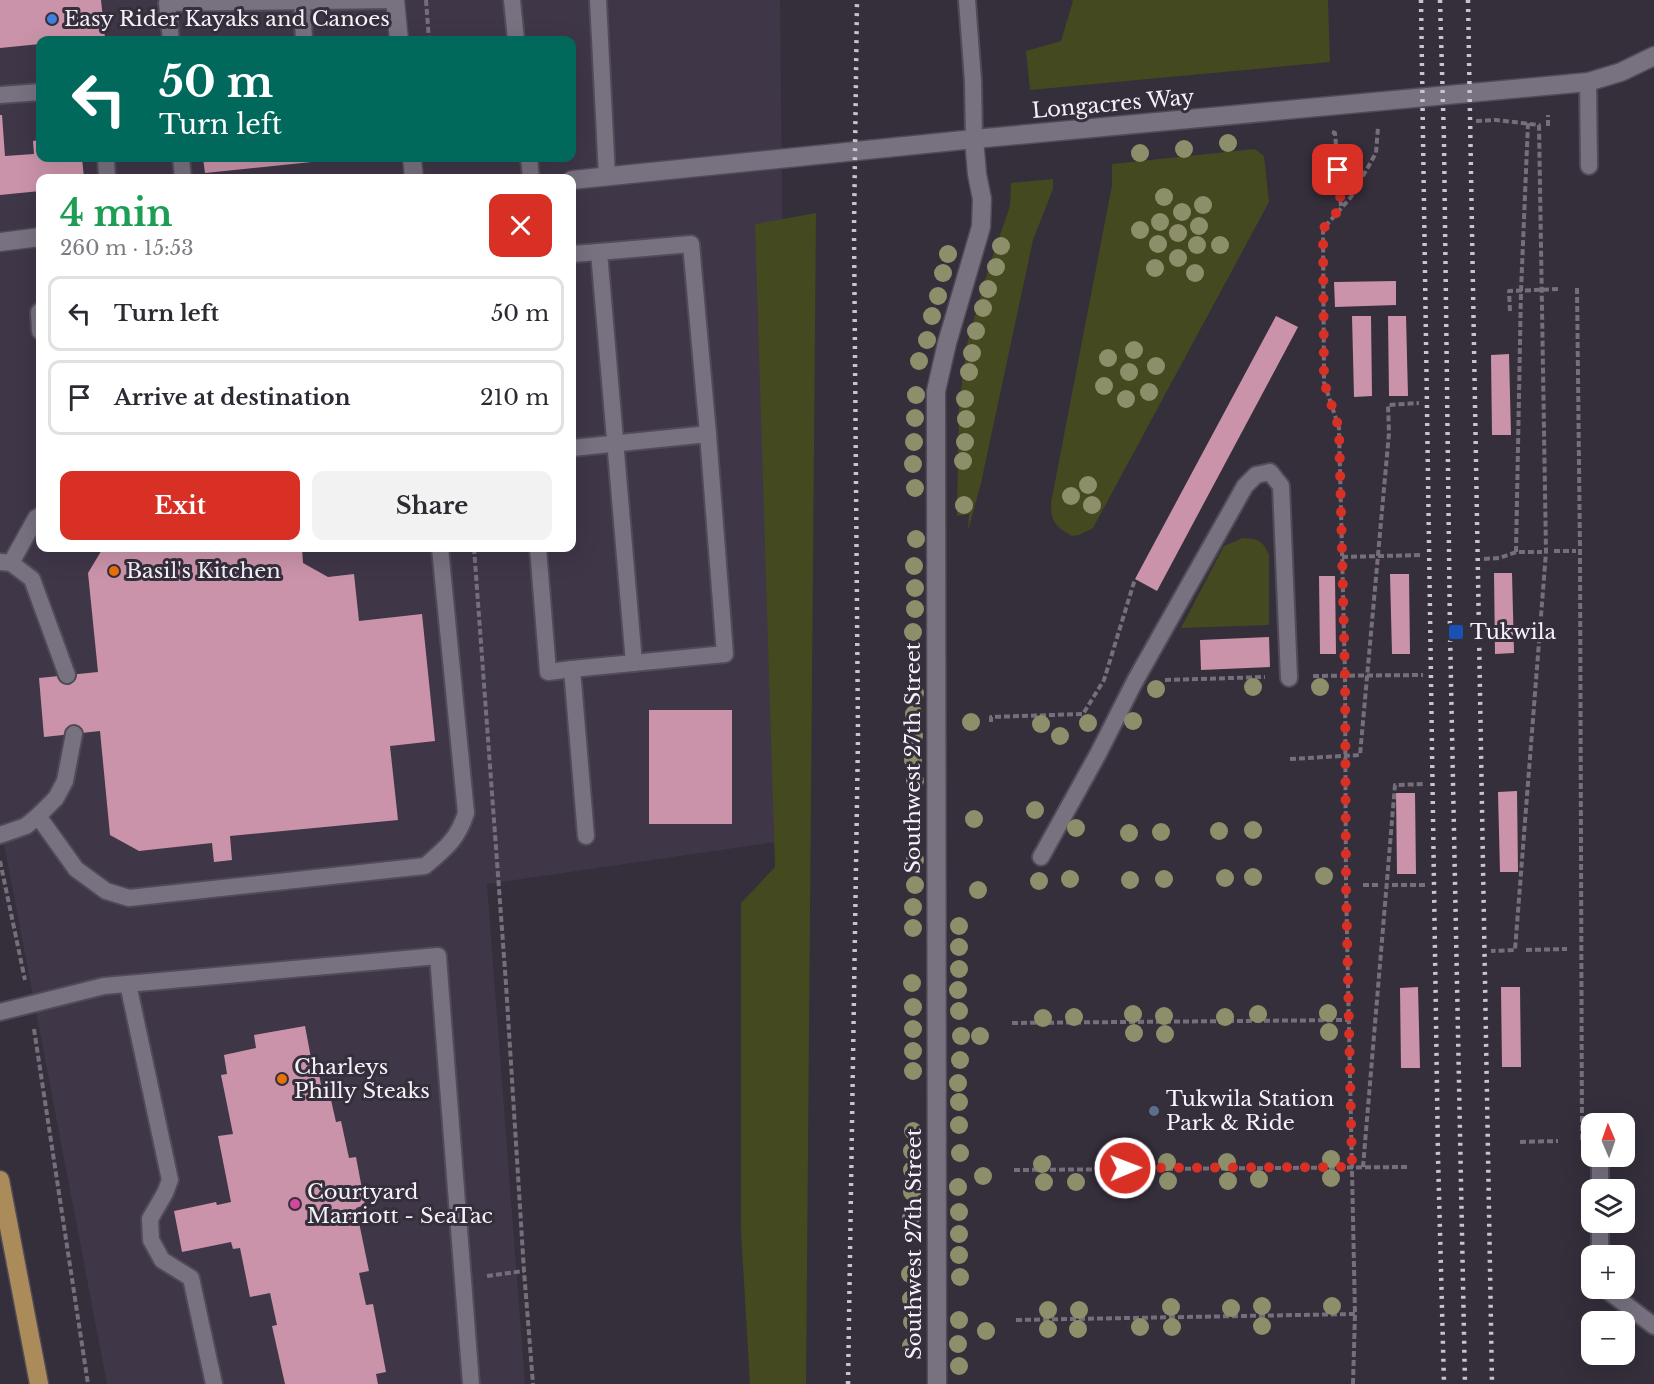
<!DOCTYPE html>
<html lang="en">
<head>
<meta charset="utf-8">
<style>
  :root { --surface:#fff; --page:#f2f2f3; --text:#2b2b33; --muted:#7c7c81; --line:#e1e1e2; --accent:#d93025 }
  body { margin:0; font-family:"Libre Baskerville",serif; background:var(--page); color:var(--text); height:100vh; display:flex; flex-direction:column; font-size:22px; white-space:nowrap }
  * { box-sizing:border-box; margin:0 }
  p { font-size:20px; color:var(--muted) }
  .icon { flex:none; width:33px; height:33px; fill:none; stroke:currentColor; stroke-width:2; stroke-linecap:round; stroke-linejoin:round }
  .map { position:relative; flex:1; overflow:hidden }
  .panel { position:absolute; left:36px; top:174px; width:540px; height:378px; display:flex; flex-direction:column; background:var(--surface); border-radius:12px; box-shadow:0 6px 24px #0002 }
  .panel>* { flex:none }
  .guide { position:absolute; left:36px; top:36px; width:540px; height:126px; border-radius:12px; box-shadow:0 6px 24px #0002; background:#00695c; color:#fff; overflow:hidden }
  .needle { width:39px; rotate:358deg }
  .buttons { position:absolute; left:1581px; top:1113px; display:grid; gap:12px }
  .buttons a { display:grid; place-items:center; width:54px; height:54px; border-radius:12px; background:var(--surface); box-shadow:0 6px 24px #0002; font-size:30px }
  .pin { position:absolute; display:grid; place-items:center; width:51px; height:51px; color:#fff; margin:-26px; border-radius:12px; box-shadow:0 3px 9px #0006 }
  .me { position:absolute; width:66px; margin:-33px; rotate:89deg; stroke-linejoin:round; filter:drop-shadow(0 0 4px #0008) }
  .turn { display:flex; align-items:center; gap:21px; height:126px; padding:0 24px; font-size:27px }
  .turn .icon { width:78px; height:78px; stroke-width:2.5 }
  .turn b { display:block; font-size:42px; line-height:51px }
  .round { display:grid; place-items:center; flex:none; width:63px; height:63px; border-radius:12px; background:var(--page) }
  .headline { display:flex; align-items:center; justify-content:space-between; height:102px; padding:0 24px }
  h1 { font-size:36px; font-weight:800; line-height:45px; color:#1e9e55 }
  .button { display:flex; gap:12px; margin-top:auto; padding:12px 24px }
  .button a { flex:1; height:69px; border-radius:12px; background:var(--accent); color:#fff; font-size:24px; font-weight:800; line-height:69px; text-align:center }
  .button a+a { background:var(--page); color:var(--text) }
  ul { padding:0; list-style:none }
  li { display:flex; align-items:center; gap:18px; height:75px; margin:0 12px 9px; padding:0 12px; border:3px solid var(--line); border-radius:12px }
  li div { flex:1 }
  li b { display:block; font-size:22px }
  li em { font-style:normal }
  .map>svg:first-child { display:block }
</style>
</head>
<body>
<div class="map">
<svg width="1654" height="1384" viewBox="0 0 1654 1384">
  <rect width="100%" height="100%" fill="#352e3b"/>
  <path fill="#3f3648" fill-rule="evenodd" d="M0,0H780L789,840L487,884L525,1384H107L0,823ZM40,40H572V158H40ZM40,178H572V548H40Z"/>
  <g fill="#444920">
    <path d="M1071,0H1328L1330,62L1030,90L1026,51L1061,41L1073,1Z"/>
    <path d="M1255,149L1264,156L1269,202L1093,528L1079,535L1072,536C1055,526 1051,522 1051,503L1112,185V164Z"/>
    <path d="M1053,179V189L1033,240L981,483L968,531L969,514L957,516L959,405L967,344L988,270L1010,206L1011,183Z"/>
    <path d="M816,213L806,1384H750L741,1231V903L775,867L755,224Z"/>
    <path d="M1243,538C1259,539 1263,541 1269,555V625L1181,628L1224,546Z"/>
  </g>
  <g fill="#ca93a9">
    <path d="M0,0H101L105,38L75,40H40V44L0,48Z"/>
    <path d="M0,115H2L5,156L34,154L33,141L40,140V158H82L84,178H40V191L0,195Z"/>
    <path d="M203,158H330L331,160L205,173Z"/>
    <path d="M1396,281V305L1335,307L1334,282Z"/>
    <path d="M1276,316L1298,327L1157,591L1135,579Z"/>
    <path d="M1352,316H1371L1372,396L1354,397Z"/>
    <path d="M1388,316H1406L1408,396H1389Z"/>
    <path d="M1509,354L1511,435H1492L1491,355Z"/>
    <path d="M103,548H302L303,563L328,577L354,574L359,621L422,614L435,741L390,746L398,820L230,836L232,860L214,862L212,843L139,851L110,835L100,731L44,737L39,678L98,672L88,573Z"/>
    <path d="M1494,573H1512L1514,653L1495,654Z"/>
    <path d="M1390,574H1409L1410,654H1392Z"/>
    <path d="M1319,576H1335L1336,654H1320Z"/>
    <path d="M1269,637L1270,667L1201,670L1200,640Z"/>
    <rect x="649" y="710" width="83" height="114"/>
    <path d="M1517,791L1518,872H1500L1498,792Z"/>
    <path d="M1396,793H1415L1416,874H1397Z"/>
    <path d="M1418,987L1420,1068H1401L1400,988Z"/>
    <path d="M1501,987H1520L1521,1067H1502Z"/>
    <path d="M305,1026L311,1058H316L324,1101L331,1100L336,1122L341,1121L349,1158L356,1157L365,1205L356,1208L369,1271L359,1273L366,1305L373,1304L386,1372L376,1374L378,1384H285L272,1326L277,1325L270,1293L250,1297L240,1248L233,1249L231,1242L182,1252L174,1211L216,1202L217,1205L231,1202L218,1136L233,1134L221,1075L227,1074L224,1055L256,1048L254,1035Z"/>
  </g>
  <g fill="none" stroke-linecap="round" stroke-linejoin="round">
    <g stroke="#504b56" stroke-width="20">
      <g id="lane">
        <path d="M512,0L516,40"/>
        <path d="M598,0L607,176"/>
        <path d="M967,0L973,81L974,139"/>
        <path d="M302,2L304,40"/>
        <path d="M171,40L167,3L395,0"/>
        <path d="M1588,82L1589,166"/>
        <path d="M0,95L40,92"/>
        <path d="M106,158L107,178"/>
        <path d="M181,158L183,178"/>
        <path d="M529,158L531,178"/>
        <path d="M572,254L599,252"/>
        <path d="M40,311L39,312L40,331"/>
        <path d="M572,448L708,434L725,654L572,669L586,836"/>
        <path d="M538,548L548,672L572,669"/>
        <path d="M0,562L11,563L32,579L67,675"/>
        <path d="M11,563L36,518L40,516"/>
        <path d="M634,663L599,252L691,244L708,434"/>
        <path d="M38,816L76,869L106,891L129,898L425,866C445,849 458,839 466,813L440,548"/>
        <path d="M0,835L26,826L38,816L56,798L65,781L74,734"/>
        <path d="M1041,857L1098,754L1135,681L1245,486L1256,475L1270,472L1281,486L1289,678"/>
        <path d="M128,984L170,1180L165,1193L150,1219L151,1240L162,1260L191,1278L214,1384"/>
        <path d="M0,1012L104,986L438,956L471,1384"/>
        <path d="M1600,1164V1190"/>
        <path d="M1600,1222V1256"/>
        <path d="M1604,1288L1654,1326"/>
      </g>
    </g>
    <g stroke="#504b56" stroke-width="21">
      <g id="street">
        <path d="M395,0L399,40"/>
        <path d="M974,139L1588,82L1621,72L1654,56"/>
        <path d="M412,158L414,178"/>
      </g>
    </g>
    <g stroke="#504b56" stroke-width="21">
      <g id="secondary">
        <path d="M572,180L974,139L977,174L982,199L981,227L947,343L936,391L937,1384"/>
        <path d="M0,242L40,237"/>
      </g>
    </g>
    <g stroke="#504b56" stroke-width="21">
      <path id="primary" d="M0,1180L39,1384"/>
    </g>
    <g stroke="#756f7b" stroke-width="4" stroke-dasharray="6 3" stroke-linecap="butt">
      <path d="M426,0L429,40"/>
      <path d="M1476,121L1496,120L1539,125L1546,552L1515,950L1491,951"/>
      <path d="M1548,126V115"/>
      <path d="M1332,132L1335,133L1341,206"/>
      <path d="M1577,288L1580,551L1582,1141"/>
      <path d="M1510,311L1509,291L1561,289"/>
      <path d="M474,548L506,984L524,1271L533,1384"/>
      <path d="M1554,551H1576"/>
      <path d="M1516,552L1521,291L1528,123"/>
      <path d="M1342,557L1421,555"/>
      <path d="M1484,559L1499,558L1516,552H1542"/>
      <path d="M1313,676L1423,675"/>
      <path d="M1165,680L1265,677"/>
      <path d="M991,722V717L1083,714L1104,680L1135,579"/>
      <path d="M1290,759L1360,755L1389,433L1388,405L1419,403"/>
      <path d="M0,861L25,980"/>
      <path d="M1363,885H1381"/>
      <path d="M1392,885H1427"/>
      <path d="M1526,950L1567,949"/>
      <path d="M1012,1023L1349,1020"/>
      <path d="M34,1029L88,1384"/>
      <path d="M1520,1142L1558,1141"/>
      <path d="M1363,1167L1395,785L1425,784"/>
      <path d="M1014,1170L1408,1167"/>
      <path d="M487,1276L524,1271"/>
      <path d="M1016,1320L1355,1314"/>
      <path d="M1353,1384L1355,1314L1346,885L1345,676L1339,428L1324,382L1323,229L1351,197L1376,153L1378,127"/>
    </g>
    <use href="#lane" stroke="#787180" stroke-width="16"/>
    <use href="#street" stroke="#787180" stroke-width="18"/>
    <use href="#secondary" stroke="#787180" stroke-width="18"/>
    <use href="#primary" stroke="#ac8b5b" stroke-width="18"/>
    <g stroke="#c8c3cd" stroke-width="4.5" stroke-dasharray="3 6" stroke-linecap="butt">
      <path d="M1421,0L1438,1156L1444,1384"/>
      <path d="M1440,0L1444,141L1450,631L1465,1384"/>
      <path d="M1468,0L1492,1384"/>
      <path d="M848,1384L858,736L854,229L857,0"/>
    </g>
  </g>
  <g fill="#8c8f6a">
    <circle cx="1228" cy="143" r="9"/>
    <circle cx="1184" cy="149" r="9"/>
    <circle cx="1140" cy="153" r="9"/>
    <circle cx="1164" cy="197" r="9"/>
    <circle cx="1203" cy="205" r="9"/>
    <circle cx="1182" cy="212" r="9"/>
    <circle cx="1160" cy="222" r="9"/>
    <circle cx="1199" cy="226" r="9"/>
    <circle cx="1140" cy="230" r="9"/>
    <circle cx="1178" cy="233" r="9"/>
    <circle cx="1158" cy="244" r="9"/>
    <circle cx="1197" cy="245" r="9"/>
    <circle cx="1220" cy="245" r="9"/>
    <circle cx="1001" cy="246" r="9"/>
    <circle cx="948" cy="254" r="9"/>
    <circle cx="1178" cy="258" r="9"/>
    <circle cx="996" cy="267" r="9"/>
    <circle cx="1155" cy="268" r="9"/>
    <circle cx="943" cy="273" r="9"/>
    <circle cx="1195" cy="273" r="9"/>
    <circle cx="988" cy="289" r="9"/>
    <circle cx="938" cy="296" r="9"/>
    <circle cx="983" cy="308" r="9"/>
    <circle cx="932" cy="316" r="9"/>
    <circle cx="976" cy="331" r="9"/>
    <circle cx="927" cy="340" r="9"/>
    <circle cx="1134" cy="350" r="9"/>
    <circle cx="972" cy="353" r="9"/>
    <circle cx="1108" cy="358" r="9"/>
    <circle cx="919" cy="361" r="9"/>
    <circle cx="1156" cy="366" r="9"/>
    <circle cx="969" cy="372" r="9"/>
    <circle cx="1129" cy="372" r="9"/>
    <circle cx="1104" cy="386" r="9"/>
    <circle cx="1149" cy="392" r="9"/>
    <circle cx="916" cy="395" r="9"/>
    <circle cx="965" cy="399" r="9"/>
    <circle cx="1126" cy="399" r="9"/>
    <circle cx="915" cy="418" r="9"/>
    <circle cx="966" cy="419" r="9"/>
    <circle cx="914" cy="442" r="9"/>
    <circle cx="965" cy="442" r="9"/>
    <circle cx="963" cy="461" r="9"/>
    <circle cx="913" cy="464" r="9"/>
    <circle cx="1088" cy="485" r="9"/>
    <circle cx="915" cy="488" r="9"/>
    <circle cx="1071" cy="496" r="9"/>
    <circle cx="964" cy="505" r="9"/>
    <circle cx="1092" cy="505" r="9"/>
    <circle cx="916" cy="539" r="9"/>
    <circle cx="914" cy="566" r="9"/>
    <circle cx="915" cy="588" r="9"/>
    <circle cx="915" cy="609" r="9"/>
    <circle cx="913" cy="632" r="9"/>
    <circle cx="1253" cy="687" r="9"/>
    <circle cx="1320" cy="687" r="9"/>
    <circle cx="1156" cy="689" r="9"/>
    <circle cx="915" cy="693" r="9"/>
    <circle cx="914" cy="714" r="9"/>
    <circle cx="1133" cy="721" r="9"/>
    <circle cx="971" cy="722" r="9"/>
    <circle cx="1088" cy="723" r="9"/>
    <circle cx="1041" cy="724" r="9"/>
    <circle cx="914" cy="736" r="9"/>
    <circle cx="1060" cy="736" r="9"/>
    <circle cx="913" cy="760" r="9"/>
    <circle cx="915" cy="781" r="9"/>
    <circle cx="1035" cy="810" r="9"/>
    <circle cx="974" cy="819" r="9"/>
    <circle cx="1076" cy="828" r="9"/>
    <circle cx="1253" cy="830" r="9"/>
    <circle cx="1219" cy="831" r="9"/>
    <circle cx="1161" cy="832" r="9"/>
    <circle cx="1129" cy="833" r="9"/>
    <circle cx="915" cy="860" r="9"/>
    <circle cx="1324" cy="876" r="9"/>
    <circle cx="1253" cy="877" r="9"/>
    <circle cx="1225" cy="878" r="9"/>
    <circle cx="1070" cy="879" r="9"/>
    <circle cx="1164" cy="879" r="9"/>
    <circle cx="1130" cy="880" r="9"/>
    <circle cx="1039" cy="881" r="9"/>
    <circle cx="915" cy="885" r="9"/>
    <circle cx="978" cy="890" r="9"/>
    <circle cx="913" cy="907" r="9"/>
    <circle cx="959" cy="926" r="9"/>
    <circle cx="913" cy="928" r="9"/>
    <circle cx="959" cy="947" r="9"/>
    <circle cx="959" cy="969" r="9"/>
    <circle cx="912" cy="983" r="9"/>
    <circle cx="958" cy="990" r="9"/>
    <circle cx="913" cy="1007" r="9"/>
    <circle cx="959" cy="1011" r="9"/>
    <circle cx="1328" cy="1013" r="9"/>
    <circle cx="1133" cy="1014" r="9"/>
    <circle cx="1258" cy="1014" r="9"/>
    <circle cx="1164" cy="1016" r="9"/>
    <circle cx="1074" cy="1017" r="9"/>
    <circle cx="1225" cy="1017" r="9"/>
    <circle cx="1043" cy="1018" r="9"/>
    <circle cx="913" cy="1029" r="9"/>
    <circle cx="1329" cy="1032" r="9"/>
    <circle cx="1134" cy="1033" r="9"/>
    <circle cx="1165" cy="1034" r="9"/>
    <circle cx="961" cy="1036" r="9"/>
    <circle cx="980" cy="1036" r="9"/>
    <circle cx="913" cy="1051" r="9"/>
    <circle cx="960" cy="1060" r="9"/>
    <circle cx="913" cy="1071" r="9"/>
    <circle cx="958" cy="1083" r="9"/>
    <circle cx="959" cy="1102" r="9"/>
    <circle cx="959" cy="1125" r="9"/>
    <circle cx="913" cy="1131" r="9"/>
    <circle cx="912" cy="1151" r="9"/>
    <circle cx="960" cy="1153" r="9"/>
    <circle cx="1331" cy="1159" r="9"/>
    <circle cx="1167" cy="1162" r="9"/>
    <circle cx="1227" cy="1162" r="9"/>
    <circle cx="1137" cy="1163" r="9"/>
    <circle cx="1042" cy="1164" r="9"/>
    <circle cx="912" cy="1170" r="9"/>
    <circle cx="983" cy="1176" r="9"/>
    <circle cx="1331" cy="1178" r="9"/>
    <circle cx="1259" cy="1179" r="9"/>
    <circle cx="1168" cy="1181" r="9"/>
    <circle cx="1228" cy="1181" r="9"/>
    <circle cx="1044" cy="1182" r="9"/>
    <circle cx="1076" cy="1182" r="9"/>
    <circle cx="1136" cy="1182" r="9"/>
    <circle cx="958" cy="1187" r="9"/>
    <circle cx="912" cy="1192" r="9"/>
    <circle cx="959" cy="1212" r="9"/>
    <circle cx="911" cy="1218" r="9"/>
    <circle cx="959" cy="1234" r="9"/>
    <circle cx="959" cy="1255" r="9"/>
    <circle cx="910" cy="1274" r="9"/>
    <circle cx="960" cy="1277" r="9"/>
    <circle cx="911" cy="1299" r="9"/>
    <circle cx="1262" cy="1306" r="9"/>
    <circle cx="1332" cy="1306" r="9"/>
    <circle cx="1171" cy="1307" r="9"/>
    <circle cx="1231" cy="1308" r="9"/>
    <circle cx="1048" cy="1310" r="9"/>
    <circle cx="1079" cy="1310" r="9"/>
    <circle cx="959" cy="1320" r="9"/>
    <circle cx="912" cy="1322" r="9"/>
    <circle cx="1262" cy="1326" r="9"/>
    <circle cx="1140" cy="1327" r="9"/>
    <circle cx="1172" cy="1327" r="9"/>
    <circle cx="1048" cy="1329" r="9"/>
    <circle cx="1078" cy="1329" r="9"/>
    <circle cx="986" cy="1331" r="9"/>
    <circle cx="958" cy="1344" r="9"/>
    <circle cx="911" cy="1346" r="9"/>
    <circle cx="959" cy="1366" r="9"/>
  </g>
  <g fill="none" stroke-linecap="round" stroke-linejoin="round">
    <path stroke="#d93025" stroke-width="10" stroke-dasharray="0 18" d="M1125,1168L1352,1167L1346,885L1345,676L1339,428L1324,382L1323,229L1341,207L1338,170"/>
  </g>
  <circle fill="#3f7fe0" stroke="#352e3b" stroke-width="2" cx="52" cy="19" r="6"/>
  <g fill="#e8710a" stroke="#352e3b" stroke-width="2">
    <circle cx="114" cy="571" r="6"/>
    <circle cx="282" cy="1079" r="6"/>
  </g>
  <rect fill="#1a4fb4" stroke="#352e3b" stroke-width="2" x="1448" y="624" width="16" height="16" rx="3"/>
  <circle fill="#5c6f8a" stroke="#352e3b" stroke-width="2" cx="1154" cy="1111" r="6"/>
  <circle fill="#d1479c" stroke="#352e3b" stroke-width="2" cx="295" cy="1204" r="6"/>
  <g text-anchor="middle" stroke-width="6" stroke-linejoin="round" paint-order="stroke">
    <g font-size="21" fill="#f5f1f9" stroke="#352e3b" text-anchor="start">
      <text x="64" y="26">Easy Rider Kayaks and Canoes</text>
      <text x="126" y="578">Basil's Kitchen</text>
      <text x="1470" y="639">Tukwila</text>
      <text x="294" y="1074">Charleys<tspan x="294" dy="24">Philly Steaks</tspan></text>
      <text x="1166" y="1106">Tukwila Station<tspan x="1166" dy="24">Park &amp; Ride</tspan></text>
      <text x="307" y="1199">Courtyard<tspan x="307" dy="24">Marriott - SeaTac</tspan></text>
    </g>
    <g font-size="21" fill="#f5f1f9" stroke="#352e3b">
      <text transform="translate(1113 104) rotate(-5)" y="7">Longacres Way</text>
      <text transform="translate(913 758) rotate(-90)" y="7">Southwest 27th Street</text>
      <text transform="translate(914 1244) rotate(-90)" y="7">Southwest 27th Street</text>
    </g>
  </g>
</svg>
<div class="buttons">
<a><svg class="needle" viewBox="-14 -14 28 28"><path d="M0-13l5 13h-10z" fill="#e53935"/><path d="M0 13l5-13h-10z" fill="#7c7c81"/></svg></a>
<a><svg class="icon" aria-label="layers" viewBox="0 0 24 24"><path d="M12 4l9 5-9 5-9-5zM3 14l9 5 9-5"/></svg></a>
<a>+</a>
<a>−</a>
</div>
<div class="pin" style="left:1338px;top:170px;background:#d93025"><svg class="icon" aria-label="arrive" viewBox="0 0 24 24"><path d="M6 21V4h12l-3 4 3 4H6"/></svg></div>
<svg class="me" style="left:1125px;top:1168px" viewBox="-20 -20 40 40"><circle r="17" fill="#d93025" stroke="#fff" stroke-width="3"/><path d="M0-11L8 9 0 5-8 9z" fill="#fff"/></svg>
<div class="guide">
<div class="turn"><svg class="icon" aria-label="left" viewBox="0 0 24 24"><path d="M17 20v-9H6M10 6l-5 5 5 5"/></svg><div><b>50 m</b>Turn left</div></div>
</div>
<section class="panel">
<div class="headline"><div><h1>4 min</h1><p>260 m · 15:53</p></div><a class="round" style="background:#d93025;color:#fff"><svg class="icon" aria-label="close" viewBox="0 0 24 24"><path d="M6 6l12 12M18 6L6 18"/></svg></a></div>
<ul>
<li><svg class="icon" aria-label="left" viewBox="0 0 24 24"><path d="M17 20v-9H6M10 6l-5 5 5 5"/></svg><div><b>Turn left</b></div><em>50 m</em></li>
<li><svg class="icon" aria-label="arrive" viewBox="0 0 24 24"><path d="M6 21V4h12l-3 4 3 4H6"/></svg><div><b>Arrive at destination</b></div><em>210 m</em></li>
</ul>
<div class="button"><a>Exit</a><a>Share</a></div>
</section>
</div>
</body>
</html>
